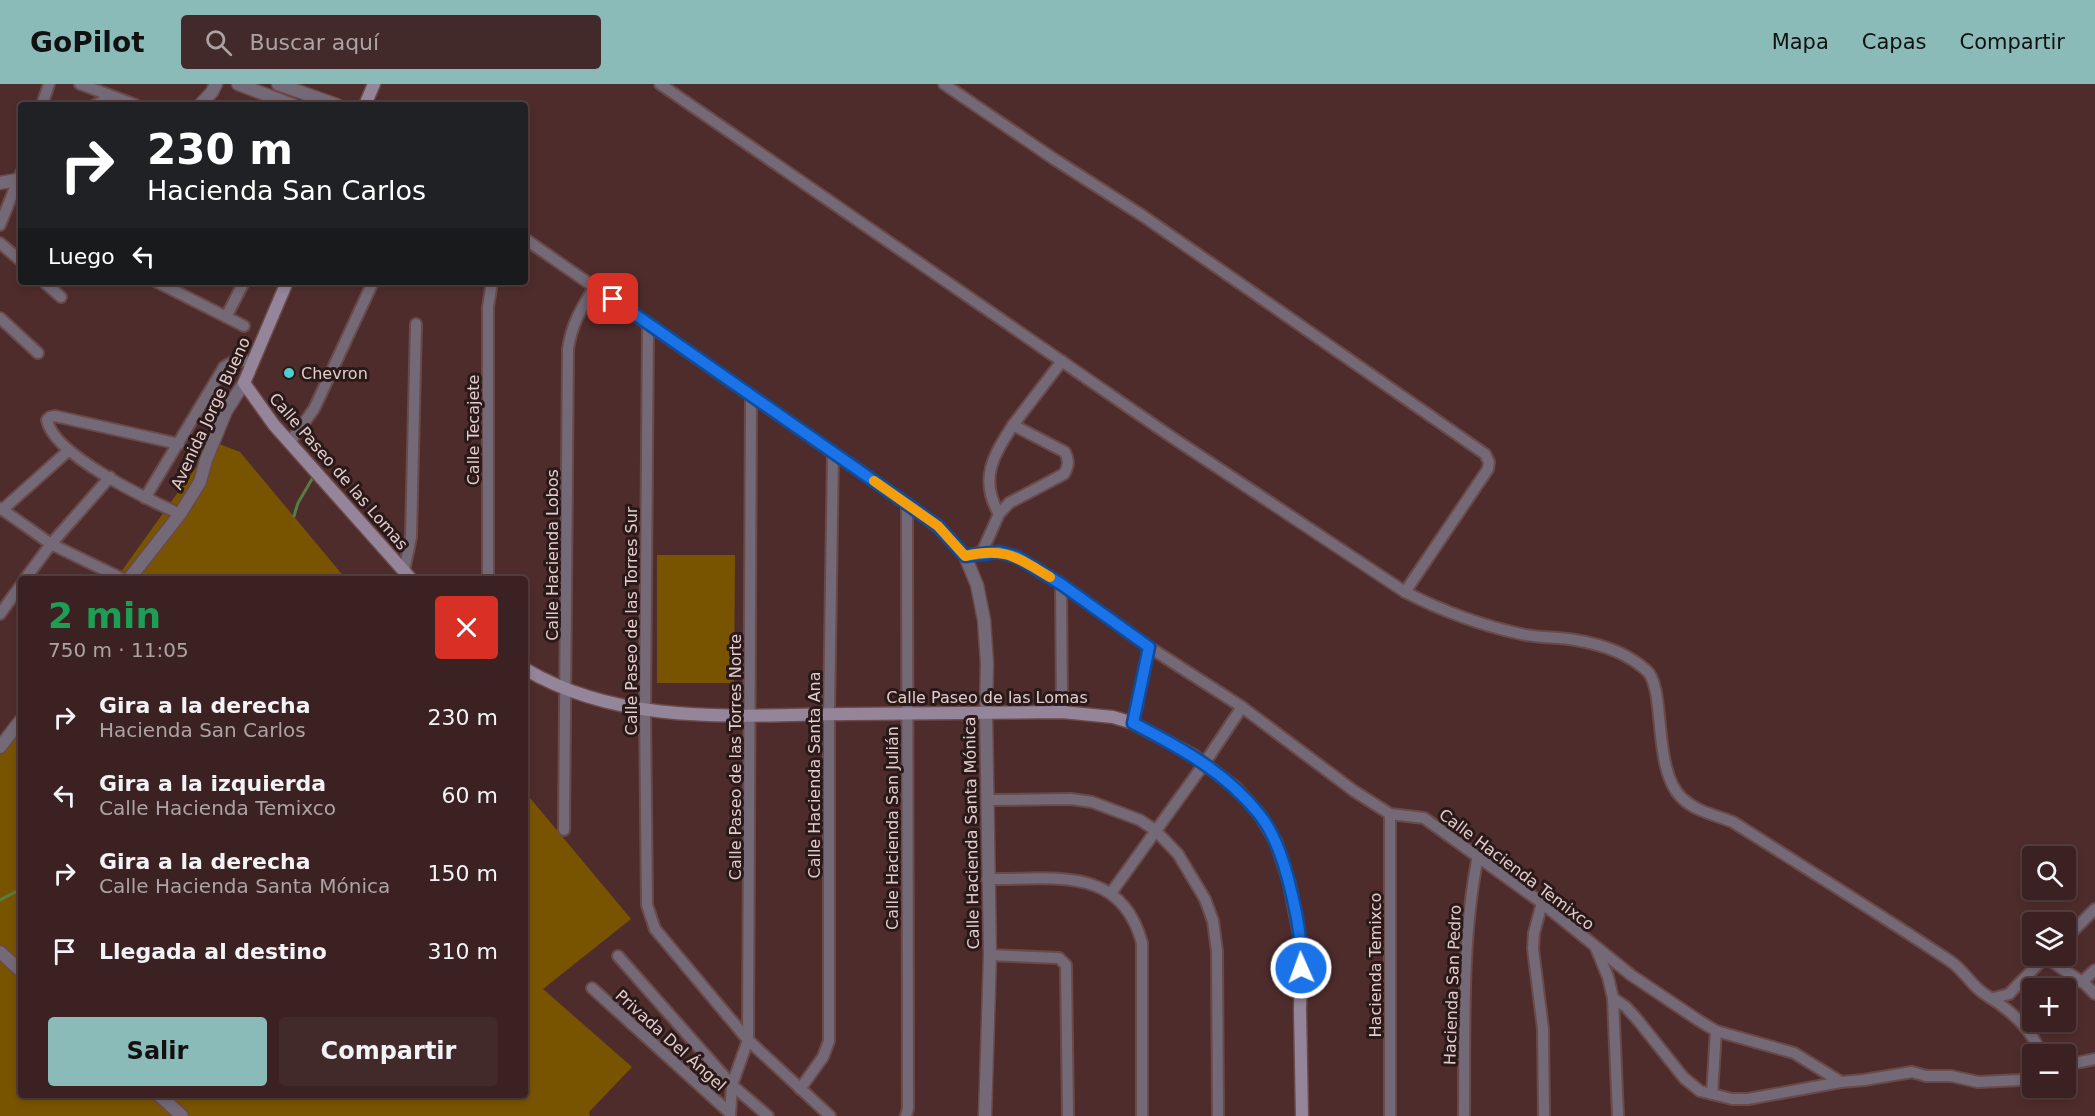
<!DOCTYPE html>
<html lang="es">
<head>
<meta charset="utf-8">
<style>
  :root { --surface:#3b2121; --page:#42292a; --text:#f1f3f6; --muted:#aca3a5; --line:#543e3f; --accent:#8bbbb9 }
  body { margin:0; font-family:"DejaVu Sans",sans-serif; background:var(--page); color:var(--text); height:100vh; display:flex; flex-direction:column; font-size:22px; white-space:nowrap }
  * { box-sizing:border-box; margin:0 }
  p { font-size:20px; color:var(--muted) }
  .icon { flex:none; width:33px; height:33px; fill:none; stroke:currentColor; stroke-width:2; stroke-linecap:round; stroke-linejoin:round }
  .map { position:relative; flex:1; overflow:hidden }
  .details { position:absolute; left:18px; top:492px; width:510px; height:522px; display:flex; flex-direction:column; background:var(--surface); border-radius:6px; box-shadow:0 3px 9px #0003,0 0 0 2px var(--line) }
  .details>* { flex:none }
  .top-card { position:absolute; left:18px; top:18px; width:510px; height:183px; border-radius:6px; box-shadow:0 3px 9px #0003,0 0 0 2px var(--line); background:#202124; color:#fff; overflow:hidden }
  .tools { position:absolute; left:2022px; top:762px; display:grid; gap:12px }
  .tools a { display:grid; place-items:center; width:54px; height:54px; border-radius:6px; background:var(--surface); box-shadow:0 3px 9px #0003,0 0 0 2px var(--line); font-size:30px }
  .pin { position:absolute; display:grid; place-items:center; width:51px; height:51px; color:#fff; margin:-26px; border-radius:12px; box-shadow:0 3px 9px #0006 }
  .me { position:absolute; width:66px; margin:-33px; rotate:358deg; stroke-linejoin:round; filter:drop-shadow(0 0 4px #0008) }
  .turn { display:flex; align-items:center; gap:21px; height:126px; padding:0 30px; font-size:27px }
  .turn .icon { width:78px; height:78px; stroke-width:2.5 }
  .turn b { display:block; font-size:42px; line-height:51px }
  .then { display:flex; align-items:center; height:57px; padding:0 30px; background:#0003; gap:12px; font-size:22px }
  .round { display:grid; place-items:center; flex:none; width:63px; height:63px; border-radius:6px; background:var(--page) }
  .summary { display:flex; align-items:center; justify-content:space-between; height:102px; padding:0 30px }
  h1 { font-size:36px; font-weight:700; line-height:45px; color:#1e9e55 }
  .button { display:flex; gap:12px; margin-top:auto; padding:12px 30px }
  .button a { flex:1; height:69px; border-radius:6px; background:var(--accent); color:#111; font-size:24px; font-weight:700; line-height:69px; text-align:center }
  .button a+a { background:var(--page); color:var(--text) }
  ul { padding:0; list-style:none }
  li { display:flex; align-items:center; gap:18px; height:78px; padding:0 30px }
  li div { flex:1 }
  li b { display:block; font-size:22px }
  li em { font-style:normal }
  header { display:flex; align-items:center; gap:36px; box-sizing:border-box; height:84px; padding:0 30px; background:var(--accent); color:#111 }
  header strong { font-size:28px }
  nav { display:flex; gap:33px; margin-inline-start:auto; font-size:21px }
  .search { width:420px; height:54px; background:var(--page); display:flex; align-items:center; gap:15px; box-sizing:border-box; padding:0 21px; border-radius:6px; color:var(--muted); font-size:22px }
  .map>svg:first-child { display:block }
</style>
</head>
<body>
<header>
<strong>GoPilot</strong>
<div class="search"><svg class="icon" aria-label="search" viewBox="0 0 24 24"><circle cx="10" cy="10" r="6"/><path d="M15 15l6 6"/></svg>Buscar aquí</div>
<nav><a>Mapa</a><a>Capas</a><a>Compartir</a></nav>
</header>
<div class="map">
<svg width="2095" height="1032" viewBox="0 0 2095 1032">
  <rect width="100%" height="100%" fill="#4f2c2c"/>
  <g fill="#795400">
    <path d="M214,358L240,368L346,495H116Z"/>
    <path d="M657,471H735L734,599H657Z"/>
    <path d="M21,627V1011H525V708L631,835L543,905L632,983L589,1028L590,1032H0V657Z"/>
  </g>
  <g fill="none" stroke-linecap="round" stroke-linejoin="round">
    <g stroke="#587c42" stroke-width="3">
      <path d="M294,432L298,419L312,395"/>
      <path d="M0,816L21,805"/>
    </g>
    <g stroke="#6a4949" stroke-width="14">
      <g id="minor">
        <path d="M80,0L136,21"/>
        <path d="M660,0L1173,354L1405,508C1442,527 1480,541 1521,550C1538,554 1557,553 1575,556C1600,560 1627,569 1646,586C1667,603 1651,687 1683,715C1697,728 1716,731 1733,738C1805,784 1878,829 1950,877C1964,886 1972,903 1986,911C2009,925 2032,945 2041,970"/>
        <path d="M944,0L1054,75L1143,132L1485,370L1489,378L1488,385L1405,508"/>
        <path d="M42,21L49,0"/>
        <path d="M95,21L102,18L107,11"/>
        <path d="M0,141L21,89"/>
        <path d="M525,155L907,420L937,442L965,472L982,468H999L1017,473L1061,500L1149,563L1242,623L1354,707L1390,730L1424,734L1542,819L1631,891L1698,936L1716,947L1794,969L1841,998"/>
        <path d="M0,159L21,177"/>
        <path d="M44,198L61,213"/>
        <path d="M157,198L244,242"/>
        <path d="M226,233L244,198"/>
        <path d="M0,234L38,269"/>
        <path d="M648,240L645,626L647,821L655,845L748,956L830,1032"/>
        <path d="M290,358L314,325L373,198"/>
        <path d="M179,360L55,332L50,333L47,336C53,371 149,416 180,430"/>
        <path d="M145,414L224,283L236,276L251,278"/>
        <path d="M0,424L51,460L123,495"/>
        <path d="M2,426L68,367"/>
        <path d="M999,430C979,395 993,372 1013,341"/>
        <path d="M982,468L999,430L1009,419L1064,390C1069,381 1069,377 1065,368L1013,341L1062,277"/>
        <path d="M404,487L411,453L416,240"/>
        <path d="M25,495L51,460L110,393"/>
        <path d="M488,495V223L492,198"/>
        <path d="M1061,500L1062,628"/>
        <path d="M0,530L21,501"/>
        <path d="M1133,639L1149,563"/>
        <path d="M987,716L1071,715L1092,718L1140,736L1155,746L1178,770L1205,815L1213,837L1217,867L1218,1032"/>
        <path d="M564,746L568,265C572,239 581,225 595,202"/>
        <path d="M987,795C1053,796 1121,780 1142,859V1032"/>
        <path d="M1111,809L1204,680L1242,623"/>
        <path d="M1542,819L1534,849L1533,865L1543,945L1544,1032"/>
        <path d="M2066,854L2095,825"/>
        <path d="M1596,864L1608,893L1613,914L1618,1032"/>
        <path d="M990,871L1059,874L1066,881L1068,1032"/>
        <path d="M618,872L732,1001L768,1032"/>
        <path d="M2045,873L2085,900L2095,910"/>
        <path d="M2082,898L2095,886"/>
        <path d="M592,904L730,1029"/>
        <path d="M1613,914L1626,923L1636,934L1684,994L1700,1007L1732,1015H1748L1841,998L1864,996L1912,988L1926,992H1951L1978,998L2020,996L2032,992"/>
        <path d="M1994,914L2009,910L2046,872"/>
        <path d="M2066,981L2095,975"/>
        <path d="M800,1005L823,973L829,957V630L833,368"/>
        <path d="M1712,1010L1716,947"/>
        <path d="M730,1032L732,1001L748,956L751,311"/>
        <path d="M906,1032L908,1024L907,420"/>
        <path d="M1390,1032V730"/>
        <path d="M1464,1032C1465,945 1461,857 1478,772"/>
      </g>
    </g>
    <g stroke="#6a4949" stroke-width="15">
      <g id="tertiary">
        <path d="M238,0L293,21"/>
        <path d="M278,0L337,21"/>
        <path d="M200,21L212,8L216,0"/>
        <path d="M0,99L21,95"/>
        <path d="M965,472L977,501L984,536L987,579L986,629L990,871L985,1032"/>
        <path d="M129,495L180,430L200,398L206,376L226,327L244,299"/>
        <path d="M0,663L21,636"/>
        <path d="M0,868L21,887"/>
        <path d="M159,1011L182,1032"/>
      </g>
    </g>
    <g stroke="#6a4949" stroke-width="15">
      <g id="secondary">
        <path d="M365,21L374,0"/>
        <path d="M287,198L244,299L274,341L411,495"/>
        <path d="M525,585C623,643 740,631 849,630C920,629 991,628 1062,628L1113,633L1133,639L1193,671L1236,704L1260,731L1276,758L1289,798L1302,864L1300,925L1302,1032"/>
      </g>
    </g>
    <use href="#minor" stroke="#746976" stroke-width="10"/>
    <use href="#tertiary" stroke="#746976" stroke-width="12"/>
    <use href="#secondary" stroke="#95859a" stroke-width="12"/>
  </g>
  <g fill="none" stroke-linecap="round" stroke-linejoin="round">
    <g stroke="#114b97" stroke-width="15">
      <path id="route" d="M613,215L907,420L938,442L965,472L999,468L1017,473L1061,500L1149,563L1133,639C1179,663 1226,688 1259,730C1277,752 1286,784 1292,811C1298,835 1302,859 1301,884"/>
    </g>
    <use href="#route" stroke="#1a73e8" stroke-width="10"/>
    <path stroke="#f59e0b" stroke-width="10" d="M874,397L938,442L965,472C1006,463 1016,473 1050,493"/>
  </g>
  <circle fill="#51ccd2" stroke="#2a1919" stroke-width="2" cx="289" cy="289" r="6"/>
  <g text-anchor="middle" stroke-width="6" stroke-linejoin="round" paint-order="stroke">
    <g font-size="16" fill="#e3cccb" stroke="#2a1919" text-anchor="start">
      <text x="301" y="295">Chevron</text>
    </g>
    <g font-size="16" fill="#e3cccb" stroke="#2a1919">
      <text transform="translate(210 329) rotate(-65)" y="6">Avenida Jorge Bueno</text>
      <text transform="translate(473 346) rotate(-90)" y="6">Calle Tecajete</text>
      <text transform="translate(339 387) rotate(49)" y="6">Calle Paseo de las Lomas</text>
      <text transform="translate(552 471) rotate(-90)" y="6">Calle Hacienda Lobos</text>
      <text transform="translate(631 537) rotate(-90)" y="6">Calle Paseo de las Torres Sur</text>
      <text x="987" y="619">Calle Paseo de las Lomas</text>
      <text transform="translate(735 673) rotate(-90)" y="6">Calle Paseo de las Torres Norte</text>
      <text transform="translate(814 691) rotate(-90)" y="6">Calle Hacienda Santa Ana</text>
      <text transform="translate(892 744) rotate(-90)" y="6">Calle Hacienda San Julián</text>
      <text transform="translate(971 749) rotate(-91)" y="6">Calle Hacienda Santa Mónica</text>
      <text transform="translate(1517 785) rotate(37)" y="6">Calle Hacienda Temixco</text>
      <text transform="translate(1375 881) rotate(-90)" y="6">Hacienda Temixco</text>
      <text transform="translate(1452 901) rotate(-88)" y="6">Hacienda San Pedro</text>
      <text transform="translate(671 956) rotate(42)" y="6">Privada Del Ángel</text>
    </g>
  </g>
</svg>
<div class="tools">
<a><svg class="icon" aria-label="search" viewBox="0 0 24 24"><circle cx="10" cy="10" r="6"/><path d="M15 15l6 6"/></svg></a>
<a><svg class="icon" aria-label="layers" viewBox="0 0 24 24"><path d="M12 4l9 5-9 5-9-5zM3 14l9 5 9-5"/></svg></a>
<a>+</a>
<a>−</a>
</div>
<div class="pin" style="left:613px;top:215px;background:#d93025"><svg class="icon" aria-label="arrive" viewBox="0 0 24 24"><path d="M6 21V4h12l-3 4 3 4H6"/></svg></div>
<svg class="me" style="left:1301px;top:884px" viewBox="-20 -20 40 40"><circle r="17" fill="#1a73e8" stroke="#fff" stroke-width="3"/><path d="M0-11L8 9 0 5-8 9z" fill="#fff"/></svg>
<div class="top-card">
<div class="turn"><svg class="icon" aria-label="right" viewBox="0 0 24 24"><path d="M7 20v-9h11M14 6l5 5-5 5"/></svg><div><b>230 m</b>Hacienda San Carlos</div></div>
<div class="then">Luego<svg class="icon" aria-label="left" viewBox="0 0 24 24"><path d="M17 20v-9H6M10 6l-5 5 5 5"/></svg></div>
</div>
<section class="details">
<div class="summary"><div><h1>2 min</h1><p>750 m · 11:05</p></div><a class="round" style="background:#d93025;color:#fff"><svg class="icon" aria-label="close" viewBox="0 0 24 24"><path d="M6 6l12 12M18 6L6 18"/></svg></a></div>
<ul>
<li><svg class="icon" aria-label="right" viewBox="0 0 24 24"><path d="M7 20v-9h11M14 6l5 5-5 5"/></svg><div><b>Gira a la derecha</b><p>Hacienda San Carlos</p></div><em>230 m</em></li>
<li><svg class="icon" aria-label="left" viewBox="0 0 24 24"><path d="M17 20v-9H6M10 6l-5 5 5 5"/></svg><div><b>Gira a la izquierda</b><p>Calle Hacienda Temixco</p></div><em>60 m</em></li>
<li><svg class="icon" aria-label="right" viewBox="0 0 24 24"><path d="M7 20v-9h11M14 6l5 5-5 5"/></svg><div><b>Gira a la derecha</b><p>Calle Hacienda Santa Mónica</p></div><em>150 m</em></li>
<li><svg class="icon" aria-label="arrive" viewBox="0 0 24 24"><path d="M6 21V4h12l-3 4 3 4H6"/></svg><div><b>Llegada al destino</b></div><em>310 m</em></li>
</ul>
<div class="button"><a>Salir</a><a>Compartir</a></div>
</section>
</div>
</body>
</html>
